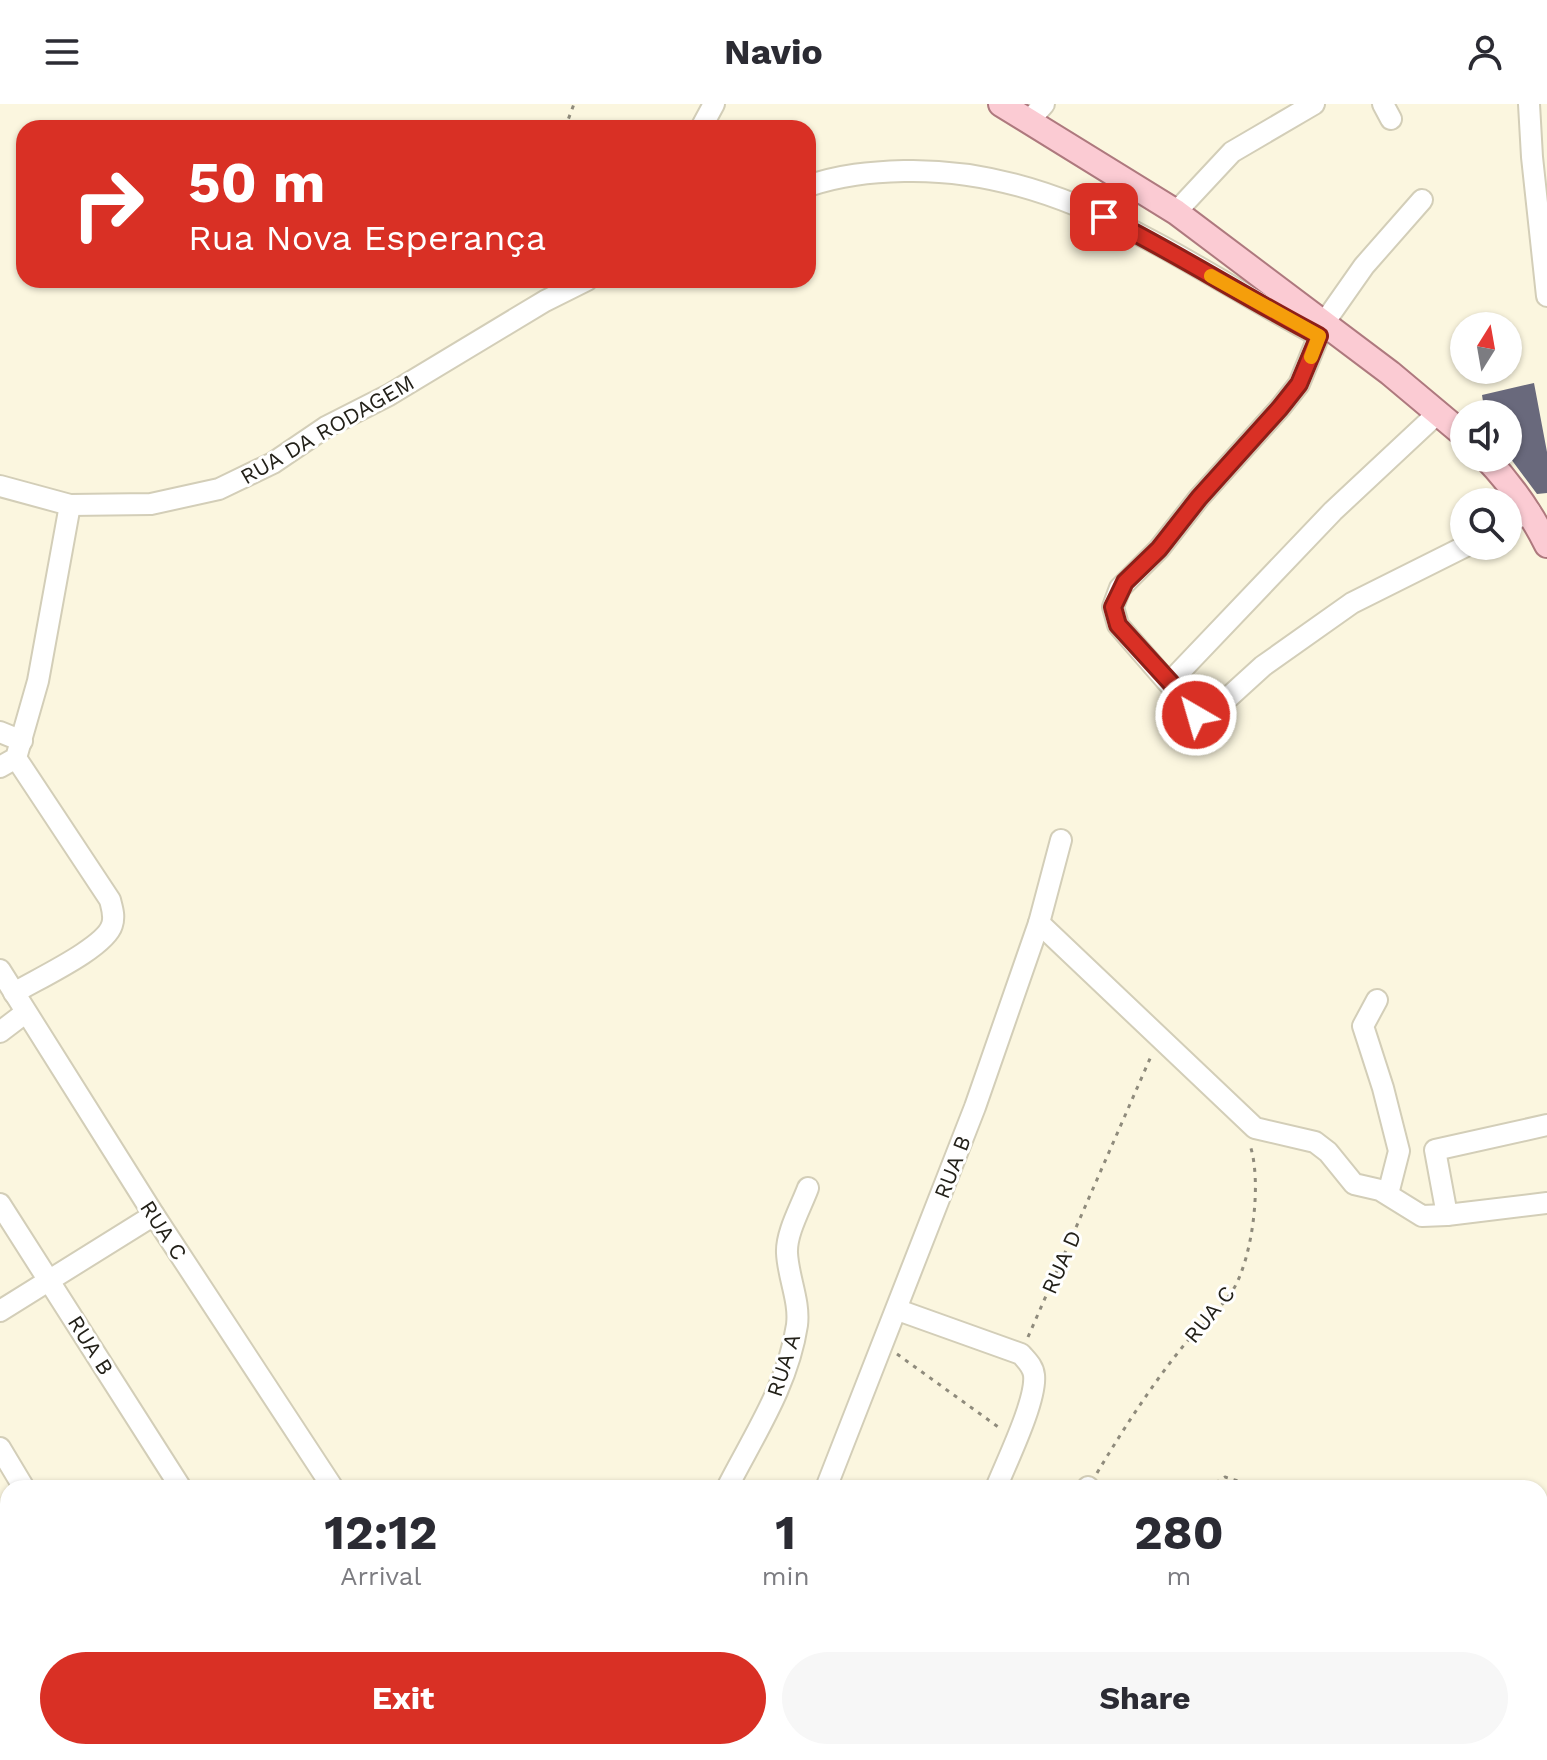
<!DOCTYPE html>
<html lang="en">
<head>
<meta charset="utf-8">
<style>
  :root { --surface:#fff; --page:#f7f7f7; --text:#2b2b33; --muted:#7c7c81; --accent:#d93025 }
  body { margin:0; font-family:"Work Sans",sans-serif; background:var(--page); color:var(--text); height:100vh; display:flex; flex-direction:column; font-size:30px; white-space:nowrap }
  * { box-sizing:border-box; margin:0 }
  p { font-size:26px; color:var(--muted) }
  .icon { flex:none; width:44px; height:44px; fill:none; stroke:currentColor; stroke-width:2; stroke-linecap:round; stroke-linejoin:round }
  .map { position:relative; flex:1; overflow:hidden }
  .side { position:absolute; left:0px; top:1376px; width:1548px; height:280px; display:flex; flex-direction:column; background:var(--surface); border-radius:24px 24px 0 0; box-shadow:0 2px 6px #0004 }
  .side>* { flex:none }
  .banner { position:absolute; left:16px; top:16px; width:800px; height:168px; border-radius:24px; box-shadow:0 2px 6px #0004; background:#d93025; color:#fff; overflow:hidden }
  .needle { width:52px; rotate:11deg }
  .controls { position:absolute; left:1450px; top:208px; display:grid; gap:16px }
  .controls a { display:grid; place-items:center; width:72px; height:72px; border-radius:50%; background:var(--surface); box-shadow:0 2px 6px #0004; font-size:40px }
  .pin { position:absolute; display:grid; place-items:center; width:68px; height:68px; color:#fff; margin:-34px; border-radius:16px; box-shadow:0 4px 12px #0006 }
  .me { position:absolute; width:88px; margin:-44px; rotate:322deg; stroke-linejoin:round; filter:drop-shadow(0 0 6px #0008) }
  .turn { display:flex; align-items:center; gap:28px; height:168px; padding:0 40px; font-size:36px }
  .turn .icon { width:104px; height:104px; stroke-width:2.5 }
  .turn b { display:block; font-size:56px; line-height:68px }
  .eta { display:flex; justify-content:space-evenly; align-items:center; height:136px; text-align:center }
  .eta b { font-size:48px; font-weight:700; line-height:56px }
  .primary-button { display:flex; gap:16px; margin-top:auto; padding:16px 40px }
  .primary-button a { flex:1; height:92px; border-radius:48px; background:var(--accent); color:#fff; font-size:32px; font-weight:700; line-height:92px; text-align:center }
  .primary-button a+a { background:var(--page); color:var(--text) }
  header { display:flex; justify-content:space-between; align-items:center; height:104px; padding:0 40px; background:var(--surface); font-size:36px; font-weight:700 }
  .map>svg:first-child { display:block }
</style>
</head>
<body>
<header><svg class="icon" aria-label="menu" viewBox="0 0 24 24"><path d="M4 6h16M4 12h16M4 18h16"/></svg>Navio<svg class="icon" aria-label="person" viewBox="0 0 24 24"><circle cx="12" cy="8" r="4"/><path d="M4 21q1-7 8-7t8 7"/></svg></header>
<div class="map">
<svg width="1547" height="1656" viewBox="0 0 1547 1656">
  <rect width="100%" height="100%" fill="#fbf6df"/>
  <path fill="#69697c" d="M1534,279L1547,348V389L1537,390L1508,351V310H1485L1482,291Z"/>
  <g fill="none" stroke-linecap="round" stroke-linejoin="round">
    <g stroke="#d3ceb8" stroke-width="24">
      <g id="minor">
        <path d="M1383,0L1391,15"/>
        <path d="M1529,0L1532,53L1547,192"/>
        <path d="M1028,18L1044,0"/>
        <path d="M701,24L714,0"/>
        <path d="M808,82C840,71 870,68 904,67C1064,63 1185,161 1319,232"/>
        <path d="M1422,96L1364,162L1324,219L1299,280L1280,304L1199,394L1159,445L1120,484L1113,503L1118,521L1196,611L1208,612L1263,562L1352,499L1466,442"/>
        <path d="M1176,108L1232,48L1314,0"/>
        <path d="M0,382L70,401L151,400L219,385L273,359L326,323L389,291L545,197L587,176"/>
        <path d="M1508,419L1530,407"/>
        <path d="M1170,578L1333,407L1439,308"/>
        <path d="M0,628L22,637"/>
        <path d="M0,663L16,654L38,577L70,401"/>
        <path d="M1039,819L1255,1024L1315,1038L1328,1048L1354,1080L1380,1086L1422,1112L1447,1111"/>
        <path d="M0,866L154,1111L333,1384"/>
        <path d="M14,889C37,875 105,844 112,821C115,812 112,804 110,796L16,654"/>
        <path d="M1377,896L1363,922L1383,984L1399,1047L1388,1090"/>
        <path d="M0,928L25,909"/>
        <path d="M1547,1021L1435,1046L1447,1111L1547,1099"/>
        <path d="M0,1100L181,1384"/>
        <path d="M898,1206L1021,1250C1027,1257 1033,1262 1034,1271C1037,1296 1006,1359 996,1384"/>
        <path d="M0,1207L154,1111"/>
        <path d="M0,1344L24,1384"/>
        <path d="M727,1384C754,1331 788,1281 797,1221C800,1197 788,1173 787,1149C786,1129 801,1103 808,1084"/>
        <path d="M826,1384L975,1003L1039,819L1061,736"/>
        <path d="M1088,1384V1383"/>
        <path d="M0,1497L8,1504"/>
        <path d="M1540,1531L1547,1534"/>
        <path d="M730,1648L740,1656"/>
        <path d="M1458,1648L1474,1656"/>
        <path d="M355,1656L364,1648"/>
        <path d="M609,1656L612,1648"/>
        <path d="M833,1656L840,1648"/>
      </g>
    </g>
    <g stroke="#ae797e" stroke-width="28">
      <g id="major">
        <path d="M1001,0L1176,108L1390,269L1464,331"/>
        <path d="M1486,354C1512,381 1530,407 1547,441"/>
        <path d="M1540,1573L1547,1557"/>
        <path d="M0,1593L8,1598"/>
        <path d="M468,1648L495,1656"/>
        <path d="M1504,1656L1507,1648"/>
      </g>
    </g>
    <g stroke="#8f8b7c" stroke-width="3" stroke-dasharray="4 6" stroke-linecap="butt">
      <path d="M565,24L574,0"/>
      <path d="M1028,1233L1152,950"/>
      <path d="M897,1250L1001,1325"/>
      <path d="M1097,1369C1124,1324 1151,1282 1184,1241C1199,1223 1220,1206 1233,1186C1253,1153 1262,1077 1250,1041"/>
      <path d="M1207,1384L1225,1373L1261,1384"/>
      <path d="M955,1656L961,1648"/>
    </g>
    <use href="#minor" stroke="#fff" stroke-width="20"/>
    <use href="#major" stroke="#fbcbd3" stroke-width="24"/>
  </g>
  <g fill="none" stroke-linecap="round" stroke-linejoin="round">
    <g stroke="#8d1f18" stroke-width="20">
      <path id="route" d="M1104,113C1177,149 1246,194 1319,232L1299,280L1280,304L1199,394L1159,445L1125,478L1113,503L1118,521L1170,578L1196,611"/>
    </g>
    <use href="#route" stroke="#d93025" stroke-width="14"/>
    <path stroke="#f59e0b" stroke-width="14" d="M1211,172L1319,232L1311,253"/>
  </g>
  <g text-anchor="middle" stroke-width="6" stroke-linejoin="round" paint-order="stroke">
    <g font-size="22" fill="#232119" stroke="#fff">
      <text transform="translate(327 325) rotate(-30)" y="8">RUA DA RODAGEM</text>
      <text transform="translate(952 1063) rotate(-69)" y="8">RUA B</text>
      <text transform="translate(164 1126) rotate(57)" y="8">RUA C</text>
      <text transform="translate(1061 1158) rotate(-66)" y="8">RUA D</text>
      <text transform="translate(1209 1210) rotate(-51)" y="8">RUA C</text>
      <text transform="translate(91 1241) rotate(58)" y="8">RUA B</text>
      <text transform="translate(783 1261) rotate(-72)" y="8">RUA A</text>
    </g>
  </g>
</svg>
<div class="controls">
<a><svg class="needle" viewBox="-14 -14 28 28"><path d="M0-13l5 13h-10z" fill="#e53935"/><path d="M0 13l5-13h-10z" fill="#7c7c81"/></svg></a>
<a><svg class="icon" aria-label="sound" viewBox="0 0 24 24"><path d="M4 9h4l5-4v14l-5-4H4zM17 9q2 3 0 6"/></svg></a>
<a><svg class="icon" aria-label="search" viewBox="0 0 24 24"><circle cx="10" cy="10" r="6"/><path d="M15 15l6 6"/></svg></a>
</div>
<div class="pin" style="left:1104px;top:113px;background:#d93025"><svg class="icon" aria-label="arrive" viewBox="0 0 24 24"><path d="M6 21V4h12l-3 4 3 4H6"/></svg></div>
<svg class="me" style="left:1196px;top:611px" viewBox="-20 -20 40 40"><circle r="17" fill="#d93025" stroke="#fff" stroke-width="3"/><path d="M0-11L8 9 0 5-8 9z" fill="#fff"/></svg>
<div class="banner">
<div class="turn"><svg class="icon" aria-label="right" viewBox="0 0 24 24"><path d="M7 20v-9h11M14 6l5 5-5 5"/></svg><div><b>50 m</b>Rua Nova Esperança</div></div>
</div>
<section class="side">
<div class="eta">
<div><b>12:12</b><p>Arrival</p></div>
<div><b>1</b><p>min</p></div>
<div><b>280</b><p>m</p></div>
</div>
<div class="primary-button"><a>Exit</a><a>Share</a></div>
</section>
</div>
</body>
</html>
